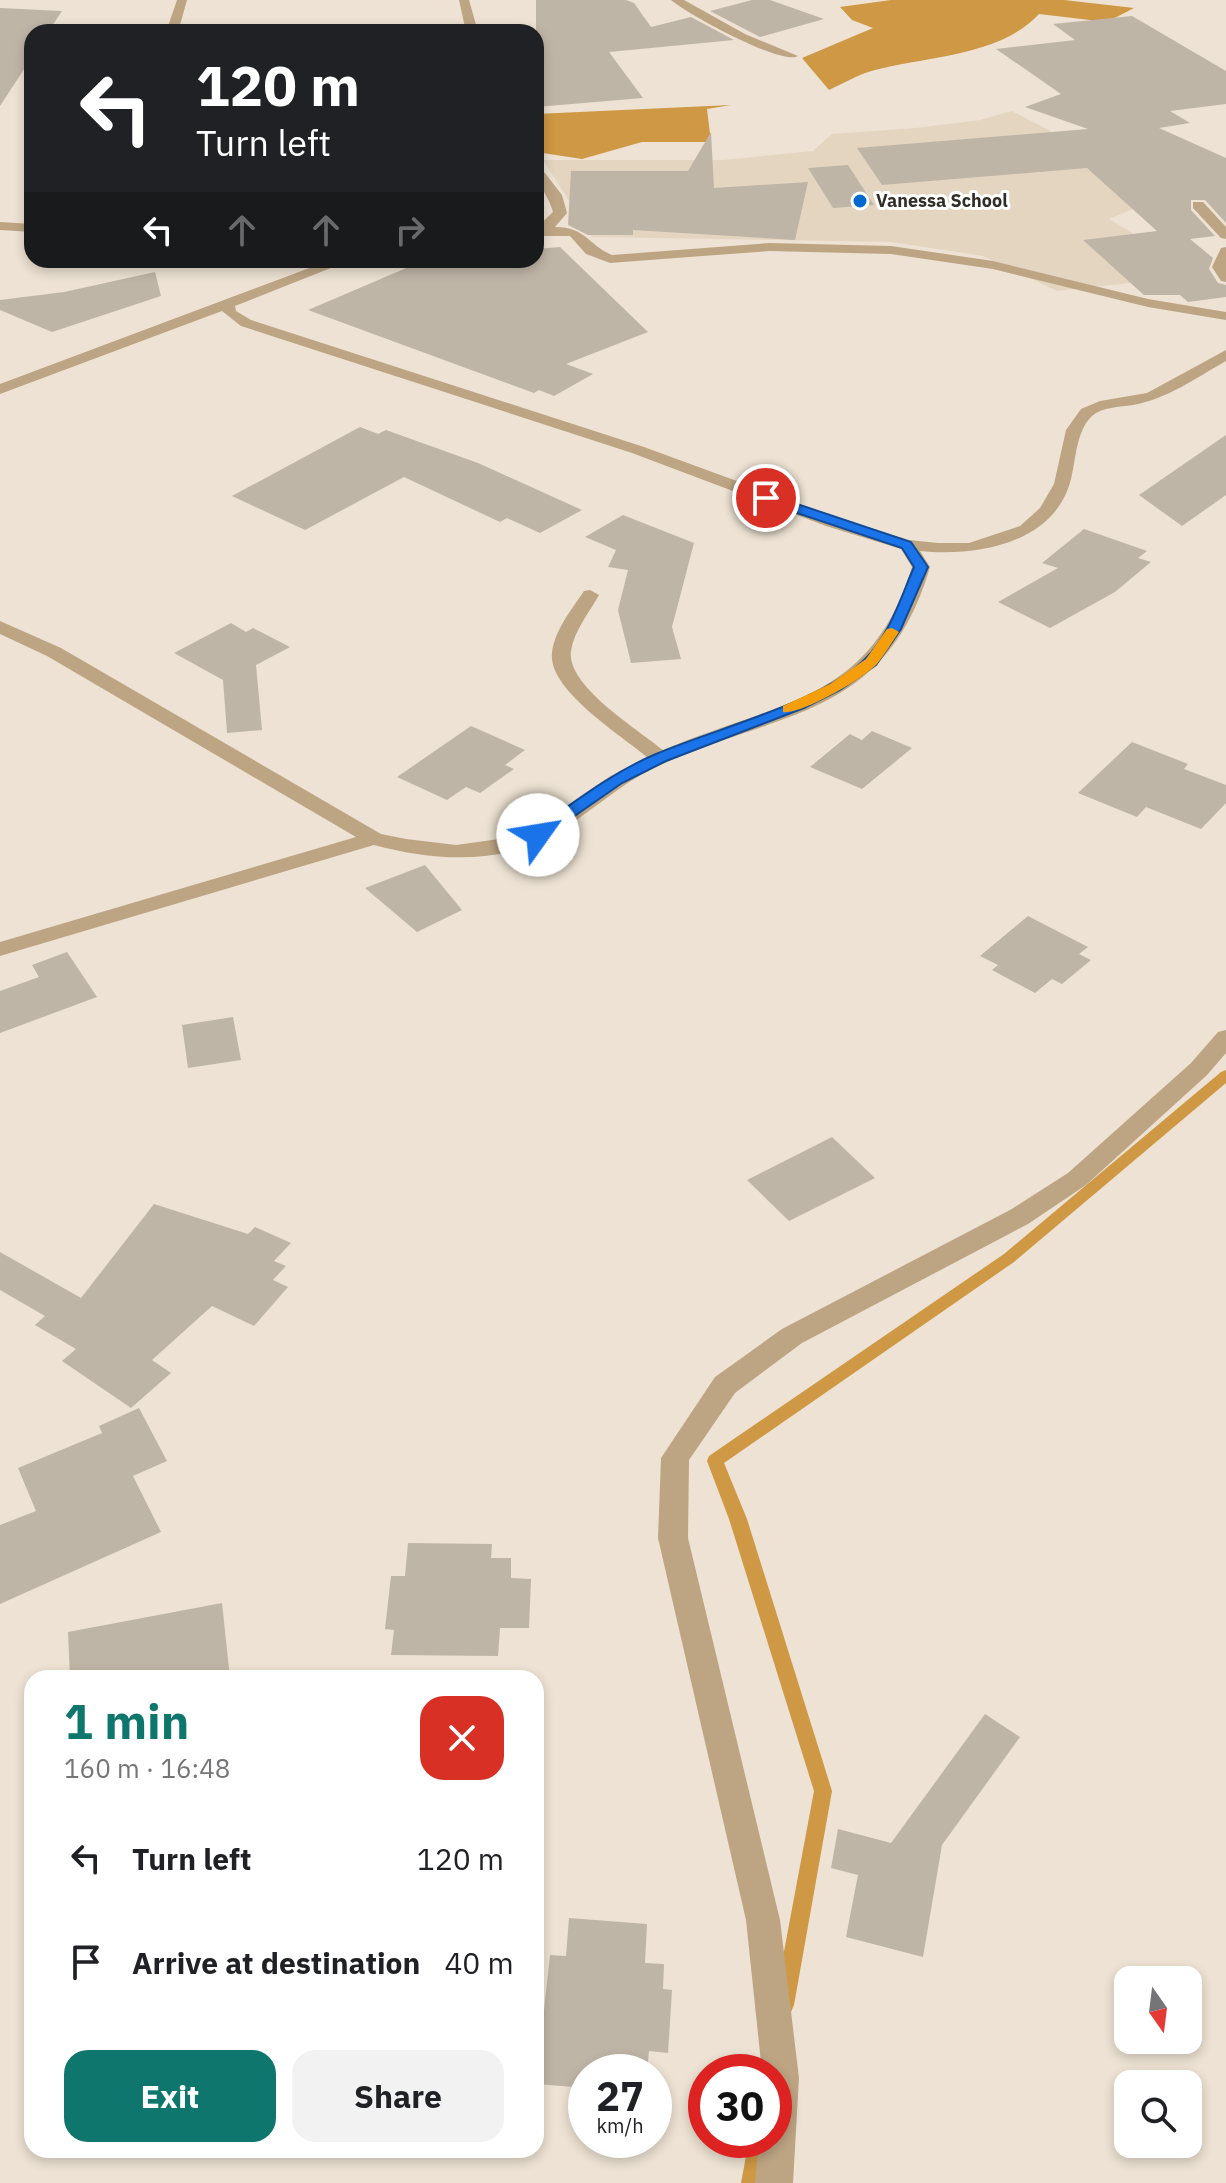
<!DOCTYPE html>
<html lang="en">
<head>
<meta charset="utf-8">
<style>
  :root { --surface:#fff; --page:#f2f2f2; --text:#202124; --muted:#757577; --accent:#0f766e }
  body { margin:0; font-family:"IBM Plex Sans",sans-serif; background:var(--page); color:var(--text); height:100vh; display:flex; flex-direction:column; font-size:30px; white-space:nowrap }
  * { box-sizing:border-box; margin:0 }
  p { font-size:26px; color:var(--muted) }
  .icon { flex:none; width:44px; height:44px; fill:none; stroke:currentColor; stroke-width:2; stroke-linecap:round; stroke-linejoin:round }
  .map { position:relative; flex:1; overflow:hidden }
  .side { position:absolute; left:24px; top:1670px; width:520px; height:488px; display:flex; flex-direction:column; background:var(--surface); border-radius:24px; box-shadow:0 4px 12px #0003 }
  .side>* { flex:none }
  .hud { position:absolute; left:24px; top:24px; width:520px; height:244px; border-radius:24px; box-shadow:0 4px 12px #0003; background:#202124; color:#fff; overflow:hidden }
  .needle { width:52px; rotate:166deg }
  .controls { position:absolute; left:1114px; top:1966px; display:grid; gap:16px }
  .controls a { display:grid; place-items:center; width:88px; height:88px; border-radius:16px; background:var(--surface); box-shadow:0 4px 12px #0003; font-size:40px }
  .speed { position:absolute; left:568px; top:2054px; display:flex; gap:16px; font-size:40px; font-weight:700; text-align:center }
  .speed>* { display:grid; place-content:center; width:104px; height:104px; border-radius:50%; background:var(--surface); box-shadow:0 4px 12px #0003; line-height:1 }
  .speed small { font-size:20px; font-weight:400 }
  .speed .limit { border:12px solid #d22; background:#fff; color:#111 }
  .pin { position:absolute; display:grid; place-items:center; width:68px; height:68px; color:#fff; margin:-34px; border:4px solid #fff; border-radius:50%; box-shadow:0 2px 8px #0007 }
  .me { position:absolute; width:88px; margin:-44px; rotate:58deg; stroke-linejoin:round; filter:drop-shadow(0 0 6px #0008) }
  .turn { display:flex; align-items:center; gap:28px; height:168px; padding:0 40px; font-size:36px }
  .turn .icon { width:104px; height:104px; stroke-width:2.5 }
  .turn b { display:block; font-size:56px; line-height:68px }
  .lanes { display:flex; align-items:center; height:76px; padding:0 40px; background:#0003; justify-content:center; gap:40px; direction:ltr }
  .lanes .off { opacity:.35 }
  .round { display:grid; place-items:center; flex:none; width:84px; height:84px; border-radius:24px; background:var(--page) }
  .overview { display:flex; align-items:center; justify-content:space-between; height:136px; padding:0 40px }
  h1 { font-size:48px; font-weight:700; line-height:60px; color:var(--accent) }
  .button { display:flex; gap:16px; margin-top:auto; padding:16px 40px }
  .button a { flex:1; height:92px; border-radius:24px; background:var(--accent); color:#fff; font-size:32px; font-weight:700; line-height:92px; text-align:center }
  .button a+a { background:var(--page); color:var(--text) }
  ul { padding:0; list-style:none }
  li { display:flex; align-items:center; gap:24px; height:104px; padding:0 40px }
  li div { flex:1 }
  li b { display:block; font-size:30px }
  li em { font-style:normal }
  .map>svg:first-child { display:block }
</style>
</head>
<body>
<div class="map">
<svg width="1226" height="2183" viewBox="0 0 1226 2183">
  <rect width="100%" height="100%" fill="#ede2d3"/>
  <path fill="#e4d5c0" d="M1012,111L1077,145L1194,184L1109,219L1203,275L1057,291L983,256L892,242L592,237L543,160H723L813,151L832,134L916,128L980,120Z"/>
  <g fill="#ce9844">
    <path d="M891,0H1064L1134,8L1107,22L1039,14C1000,56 928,56 875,70C859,74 844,83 829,90L802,58L873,28L852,20L840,7Z"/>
    <path d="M731,105L707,109L711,142H642L582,159L536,152V114Z"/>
  </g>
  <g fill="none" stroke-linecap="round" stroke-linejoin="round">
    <g fill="#ce9845" fill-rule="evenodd">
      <path d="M1226,1070V1083L1014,1262L724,1463L747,1519L832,1791L794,2005L791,2012L784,2015L777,2012L774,2005L814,1791L729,1519L707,1461L709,1456L1004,1254L1221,1072Z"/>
      <path d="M749,2140H771L763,2183H741Z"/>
    </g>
  </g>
  <g fill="#bfb5a7">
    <path d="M536,0H626L634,3L651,27L691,17L734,40L609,52L643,98L536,107Z"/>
    <path d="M752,0H770L824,19L760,37L710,11Z"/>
    <path d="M0,8L62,11L48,32H32V57L0,106Z"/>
    <path d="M1132,16L1226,71V104L1170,111L1190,123L1159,128L1226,158V223L1205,200H1191V210L1215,236L1190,239L1213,258L1209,269L1218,283L1226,285V297L1188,302L1180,295H1144L1083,240L1157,231L1087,168L882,185L857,148L1088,129L1025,107L1061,94L996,49L1075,40L1053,24Z"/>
    <path d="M711,132L714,188L808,182L795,240L633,230V235H588L568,225L571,171H688Z"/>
    <path d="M848,165L874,205L833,208L808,168Z"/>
    <path d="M560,247L648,332L566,364L593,374L554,396L539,390L534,393L308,310L425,260H536V249Z"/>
    <path d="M155,272L161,296L52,332L0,310V300L64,292Z"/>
    <path d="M360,427L378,434L386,430L478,463L582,510L540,533L507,518L500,522L404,477L305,530L232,496Z"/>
    <path d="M1226,435V495L1182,526L1139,495Z"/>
    <path d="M623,515L694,543L672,627L681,659L631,663L618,610L628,570L608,567L616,550L585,537Z"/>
    <path d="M1084,529L1147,551L1138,558L1151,562L1115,592L1050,628L998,602L1058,568L1042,563Z"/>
    <path d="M231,623L246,632L253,628L290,647L256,665L262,730L227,733L223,680L174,653Z"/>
    <path d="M471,726L525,750L505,765L514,769L480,793L466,787L447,800L397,777Z"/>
    <path d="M872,731L912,748L862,789L810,767L850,734L862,740Z"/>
    <path d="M1132,742L1188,764L1184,769L1226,785V803L1201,829L1146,807L1137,817L1078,793Z"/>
    <path d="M425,865L462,910L417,932L365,888Z"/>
    <path d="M1028,916L1088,947L1079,954L1091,960L1062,984L1052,979L1035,993L992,970L998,965L980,956Z"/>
    <path d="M67,952L97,997L0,1033V991L39,977L32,965Z"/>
    <path d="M233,1017L241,1060L188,1068L182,1025Z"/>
    <path d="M832,1137L875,1178L789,1221L747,1180Z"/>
    <path d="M154,1204L248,1234L255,1227L291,1243L274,1261L286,1266L273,1280L288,1287L254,1326L212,1306L152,1360L171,1373L131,1408L62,1361L76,1349L35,1325L45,1316L0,1290V1252L81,1298Z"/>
    <path d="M139,1408L167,1461L133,1476L161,1532L0,1604V1525L36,1511L18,1468L102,1433L99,1426Z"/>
    <path d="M408,1543L492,1544L491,1558H511V1578L531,1579L529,1628H500L498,1656L391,1655L394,1630L385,1629L391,1576H405Z"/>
    <path d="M222,1603L230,1678H70L68,1632Z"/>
    <path d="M985,1714L1020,1737L942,1845L923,1957L846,1937L858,1875L831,1868L838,1829L891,1843Z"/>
    <path d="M569,1918L647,1924L645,1963L664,1964L663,1989L672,1990L668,2053L649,2051L647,2072H586V2088L536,2084L550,1955L566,1956Z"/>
  </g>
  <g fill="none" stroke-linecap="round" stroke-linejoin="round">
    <g fill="#bda584" fill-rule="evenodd">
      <path d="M177,0H187L178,32H166Z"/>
      <path d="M459,0H469L478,32H466Z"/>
      <path d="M671,0H684L745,34L798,56C782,66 687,14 671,0Z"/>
      <path d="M536,167L541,168L562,195L567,213L555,227C586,227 588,245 612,255L769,243L891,246L993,261L1148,299L1226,312V320L1148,307L993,269L891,254L769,251L610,263L586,254L570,236H536V228L553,212C549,196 536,184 536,167Z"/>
      <path d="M1193,202H1203L1226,227V239L1221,238L1193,208Z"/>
      <path d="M0,222L32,224V232L0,230Z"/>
      <path d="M1226,247V282L1221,281L1212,267L1221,248Z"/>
      <path d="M331,260H351L235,306L236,311L251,320L644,447L838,518L909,540L938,543H969L1020,526L1040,508L1054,484L1066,430L1081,409L1100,401L1147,393L1226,350V361C1196,378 1167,399 1133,405C1120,407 1102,407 1092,416C1076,431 1076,460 1071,479C1055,544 976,557 920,551L930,567C885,721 776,710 654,768C619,785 591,812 558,832C502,866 435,861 374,845L0,956V942L356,837L47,656L0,634V621L61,648L381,834L406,839L456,845L514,837L543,823L609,777L647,757C621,735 548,690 552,653C554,631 572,609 584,591L590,590L599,595C589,613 574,631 571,651C566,686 639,730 663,750C777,701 870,704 912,567L901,549L826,526L632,453L241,326L222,311L0,394V384Z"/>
      <path d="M1226,1030V1053L1207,1075L1086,1185L1028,1224L802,1343L735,1393L689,1460L688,1538L780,1920L799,2078L793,2183H755L759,2140H774V2072H762L746,1920L658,1538L661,1458L715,1377L782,1329L1010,1210L1068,1173L1191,1063L1218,1032Z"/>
    </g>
  </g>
  <path fill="#1a73e8" stroke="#114b97" stroke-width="2" d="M761,495H770L911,542L928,567L901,629L876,665L840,690L804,708L666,761L622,783L543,838H532V832C572,804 611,773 656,754C714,729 824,702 866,658C890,634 901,597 914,567L902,548L761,501Z"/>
  <path fill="#f59e0b" d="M892,628L899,632C892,642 885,654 877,664C864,678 801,715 783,712V706L830,684L866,659L887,629Z"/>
  <circle fill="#0069d1" stroke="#fff" stroke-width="3" cx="860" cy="201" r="8"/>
  <g text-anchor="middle" stroke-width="6" stroke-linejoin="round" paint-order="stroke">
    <g font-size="18" font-weight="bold" fill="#312c27" stroke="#fff" text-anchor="start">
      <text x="876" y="207">Vanessa School</text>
    </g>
  </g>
</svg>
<div class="controls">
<a><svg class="needle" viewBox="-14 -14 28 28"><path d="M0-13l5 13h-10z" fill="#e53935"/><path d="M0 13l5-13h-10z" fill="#757577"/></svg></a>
<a><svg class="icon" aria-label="search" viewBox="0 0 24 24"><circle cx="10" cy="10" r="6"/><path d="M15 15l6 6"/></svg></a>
</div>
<div class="speed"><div>27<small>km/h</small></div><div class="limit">30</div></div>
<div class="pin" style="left:766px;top:498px;background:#d93025"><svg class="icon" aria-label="arrive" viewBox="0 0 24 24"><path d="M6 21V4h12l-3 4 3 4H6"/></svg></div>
<svg class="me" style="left:538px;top:835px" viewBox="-20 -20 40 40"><circle r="19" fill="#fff"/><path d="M0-13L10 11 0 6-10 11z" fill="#1a73e8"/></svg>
<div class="hud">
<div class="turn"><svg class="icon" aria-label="left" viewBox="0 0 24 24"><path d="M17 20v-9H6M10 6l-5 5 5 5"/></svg><div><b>120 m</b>Turn left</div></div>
<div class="lanes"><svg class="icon" aria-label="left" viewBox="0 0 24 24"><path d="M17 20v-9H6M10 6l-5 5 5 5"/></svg><svg class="icon off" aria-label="ahead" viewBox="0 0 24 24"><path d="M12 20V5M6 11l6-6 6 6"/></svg><svg class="icon off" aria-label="ahead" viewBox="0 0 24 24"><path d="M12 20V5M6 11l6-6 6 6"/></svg><svg class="icon off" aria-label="right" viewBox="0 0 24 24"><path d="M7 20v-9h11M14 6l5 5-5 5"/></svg></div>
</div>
<section class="side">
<div class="overview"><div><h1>1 min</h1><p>160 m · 16:48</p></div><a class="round" style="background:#d93025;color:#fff"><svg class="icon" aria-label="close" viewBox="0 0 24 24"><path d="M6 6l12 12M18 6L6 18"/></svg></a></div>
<ul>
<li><svg class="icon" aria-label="left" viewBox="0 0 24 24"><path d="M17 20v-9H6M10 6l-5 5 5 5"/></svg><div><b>Turn left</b></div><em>120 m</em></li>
<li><svg class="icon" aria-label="arrive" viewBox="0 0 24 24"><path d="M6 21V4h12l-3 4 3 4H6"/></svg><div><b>Arrive at destination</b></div><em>40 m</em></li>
</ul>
<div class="button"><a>Exit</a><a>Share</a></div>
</section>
</div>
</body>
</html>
